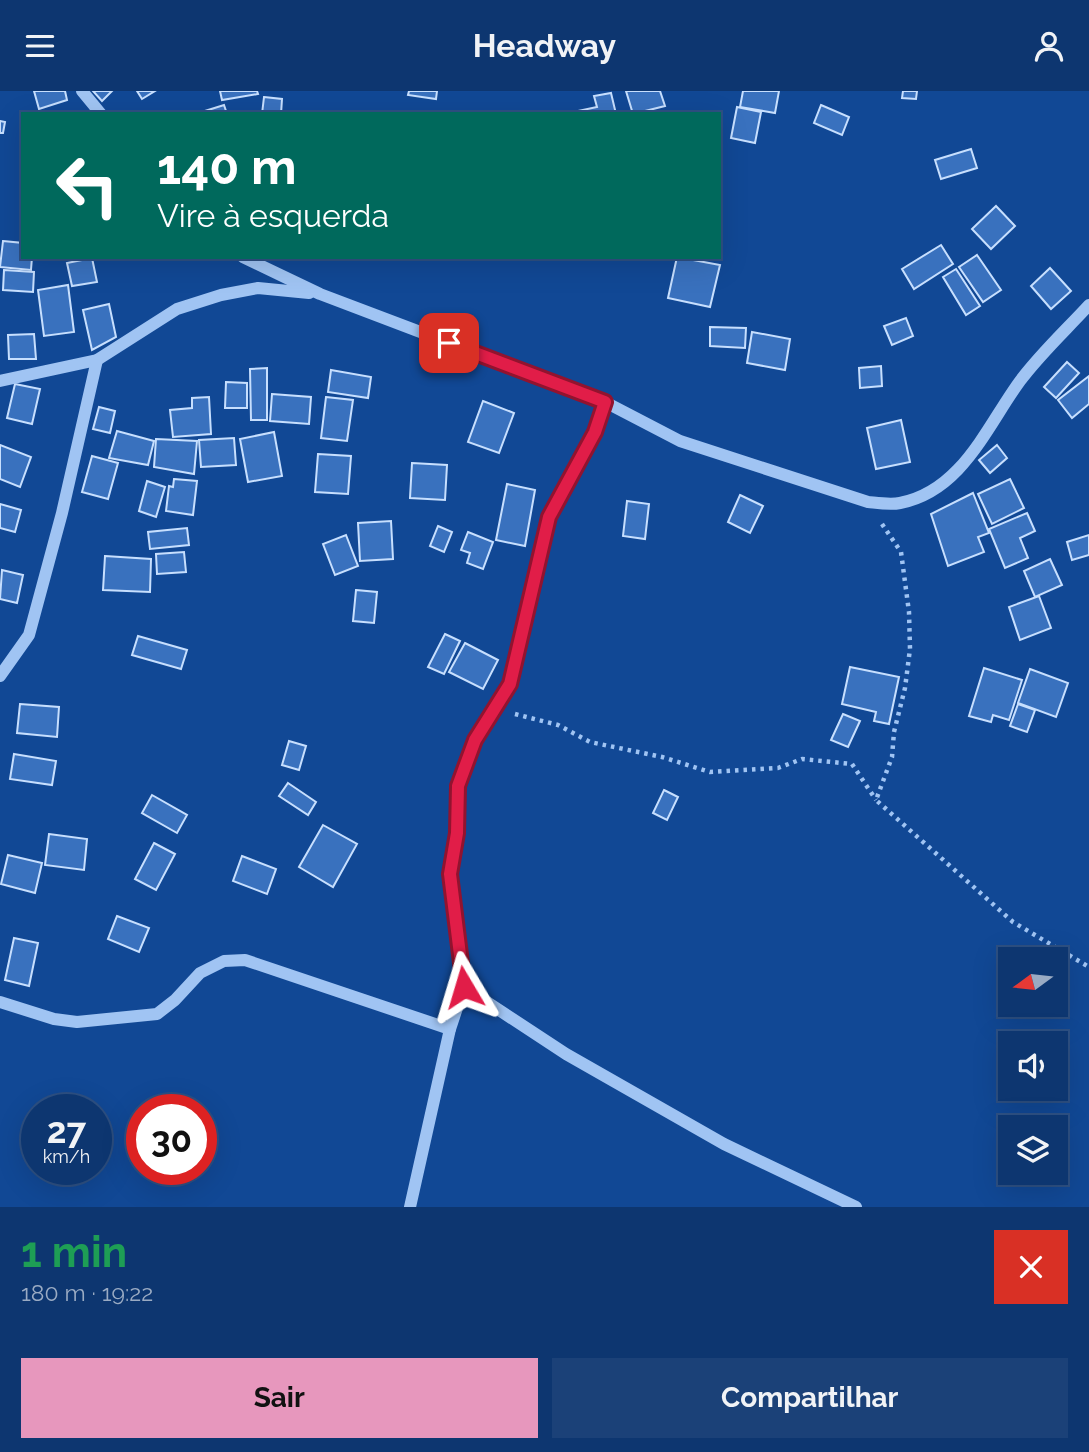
<!DOCTYPE html>
<html lang="pt">
<head>
<meta charset="utf-8">
<style>
  :root { --surface:#0d3670; --page:#1b4178; --text:#f1f3f6; --muted:#9aabc3; --line:#2d5083; --accent:#e797bd }
  body { margin:0; font-family:Raleway,sans-serif; background:var(--page); color:var(--text); height:100vh; display:flex; flex-direction:column; font-size:26px; white-space:nowrap }
  * { box-sizing:border-box; margin:0 }
  p { font-size:23px; color:var(--muted) }
  .icon { flex:none; width:38px; height:38px; fill:none; stroke:currentColor; stroke-width:2; stroke-linecap:round; stroke-linejoin:round }
  .map { position:relative; height:1116px; overflow:hidden }
  .drawer { display:flex; flex-direction:column; background:var(--surface); flex:1 }
  .drawer>* { flex:none }
  .banner { position:absolute; left:21px; top:21px; width:700px; height:147px; border-radius:0px; box-shadow:0 7px 28px #0002,0 0 0 2px var(--line); background:#00695c; color:#fff; overflow:hidden }
  .needle { width:46px; rotate:255deg }
  .fabs { position:absolute; left:998px; top:856px; display:grid; gap:14px }
  .fabs a { display:grid; place-items:center; width:70px; height:70px; border-radius:0px; background:var(--surface); box-shadow:0 7px 28px #0002,0 0 0 2px var(--line); font-size:35px }
  .speed { position:absolute; left:21px; top:1003px; display:flex; gap:14px; font-size:35px; font-weight:700; text-align:center }
  .speed>* { display:grid; place-content:center; width:91px; height:91px; border-radius:50%; background:var(--surface); box-shadow:0 7px 28px #0002,0 0 0 2px var(--line); line-height:1 }
  .speed small { font-size:18px; font-weight:400 }
  .speed .limit { border:10px solid #d22; background:#fff; color:#111 }
  .pin { position:absolute; display:grid; place-items:center; width:60px; height:60px; color:#fff; margin:-30px; border-radius:14px; box-shadow:0 4px 10px #0006 }
  .me { position:absolute; width:77px; margin:-38px; rotate:353deg; stroke-linejoin:round; filter:drop-shadow(0 0 5px #0008) }
  .turn { display:flex; align-items:center; gap:24px; height:147px; padding:0 21px; font-size:32px }
  .turn .icon { width:91px; height:91px; stroke-width:2.5 }
  .turn b { display:block; font-size:49px; line-height:60px }
  .round { display:grid; place-items:center; flex:none; width:74px; height:74px; border-radius:0px; background:var(--page) }
  .headline { display:flex; align-items:center; justify-content:space-between; height:119px; padding:0 21px }
  h1 { font-size:42px; font-weight:700; line-height:52px; color:#1e9e55 }
  .cta { display:flex; gap:14px; margin-top:auto; padding:14px 21px }
  .cta a { flex:1; height:80px; border-radius:0px; background:var(--accent); color:#111; font-size:28px; font-weight:700; line-height:80px; text-align:center }
  .cta a+a { background:var(--page); color:var(--text) }
  header { display:flex; justify-content:space-between; align-items:center; height:91px; padding:0 21px; background:var(--surface); font-size:32px; font-weight:700 }
  .map>svg:first-child { display:block }
</style>
</head>
<body>
<header><svg class="icon" aria-label="menu" viewBox="0 0 24 24"><path d="M4 6h16M4 12h16M4 18h16"/></svg>Headway<svg class="icon" aria-label="person" viewBox="0 0 24 24"><circle cx="12" cy="8" r="4"/><path d="M4 21q1-7 8-7t8 7"/></svg></header>
<div class="map">
<svg width="1089" height="1116" viewBox="0 0 1089 1116">
  <rect width="100%" height="100%" fill="#114895"/>
  <g fill="#3971be" stroke="#c7dffe" stroke-width="2">
    <path d="M34,0H65L67,9L39,18Z"/>
    <path d="M93,0H112L102,10Z"/>
    <path d="M137,0H155L142,8Z"/>
    <path d="M220,0H257L258,3L222,9Z"/>
    <path d="M409,0H437L436,8L408,4Z"/>
    <path d="M626,0H660L665,15L633,23Z"/>
    <path d="M743,0H779L775,22L740,16Z"/>
    <path d="M903,0H917L916,8L902,7Z"/>
    <path d="M611,2L616,23H579L578,20L597,16L594,5Z"/>
    <path d="M264,6L282,8L281,23H262Z"/>
    <path d="M224,14L227,23H206L205,20Z"/>
    <path d="M821,14L849,26L842,44L814,32Z"/>
    <path d="M737,16L761,21L755,52L731,47Z"/>
    <path d="M0,30L5,31L3,42H0Z"/>
    <path d="M971,58L977,77L941,88L935,69Z"/>
    <path d="M996,115L1015,135L991,158L972,138Z"/>
    <path d="M3,150L23,152V166H32L31,179L0,176Z"/>
    <path d="M941,154L953,173L914,198L902,178Z"/>
    <path d="M977,164L1001,199L983,211L959,176Z"/>
    <path d="M677,166L720,174L710,216L668,207Z"/>
    <path d="M92,167L97,191L72,195L67,172Z"/>
    <path d="M1050,177L1071,200L1051,218L1031,195Z"/>
    <path d="M956,178L980,215L966,224L943,186Z"/>
    <path d="M4,179L34,181L33,201L3,199Z"/>
    <path d="M68,194L74,241L44,245L38,199Z"/>
    <path d="M109,213L116,246L92,259L83,219Z"/>
    <path d="M906,227L913,245L892,254L884,235Z"/>
    <path d="M710,236L746,237L745,257L710,255Z"/>
    <path d="M752,241L790,248L785,279L747,272Z"/>
    <path d="M34,243L36,268H9L8,244Z"/>
    <path d="M1067,271L1079,282L1056,307L1044,296Z"/>
    <path d="M881,275L882,295L860,297L859,277Z"/>
    <path d="M267,277V329H251L250,278Z"/>
    <path d="M331,279L371,286L368,307L328,301Z"/>
    <path d="M1089,285V313L1072,327L1058,309Z"/>
    <path d="M226,291L247,292V317H225Z"/>
    <path d="M15,293L40,298L32,333L7,327Z"/>
    <path d="M272,303L311,306L309,333L270,330Z"/>
    <path d="M209,306L211,343L173,346L170,319L192,317V307Z"/>
    <path d="M326,306L353,309L347,350L321,347Z"/>
    <path d="M483,310L514,322L499,362L468,351Z"/>
    <path d="M99,316L115,320L110,342L93,338Z"/>
    <path d="M901,329L910,371L876,378L867,337Z"/>
    <path d="M117,340L154,350L148,374L109,367Z"/>
    <path d="M274,341L282,385L248,391L240,348Z"/>
    <path d="M234,347L236,374L201,376L199,349Z"/>
    <path d="M156,348L197,350L194,383L154,376Z"/>
    <path d="M0,354L31,366L20,396L0,388Z"/>
    <path d="M997,354L1007,367L990,382L979,369Z"/>
    <path d="M318,363L351,365L348,403L315,401Z"/>
    <path d="M92,365L118,372L108,408L82,401Z"/>
    <path d="M412,372L447,374L445,409L410,407Z"/>
    <path d="M174,388L197,390L193,424L166,420L169,395L173,396Z"/>
    <path d="M1010,388L1024,417L992,433L978,403Z"/>
    <path d="M147,390L165,396L156,426L139,420Z"/>
    <path d="M507,393L535,399L525,455L496,449Z"/>
    <path d="M973,402L989,442L978,446L984,461L948,475L931,423Z"/>
    <path d="M740,404L763,415L750,442L728,431Z"/>
    <path d="M627,410L649,413L645,448L623,445Z"/>
    <path d="M0,413L21,419L15,441L0,437Z"/>
    <path d="M1027,422L1035,440L1020,447L1028,467L1005,477L989,438Z"/>
    <path d="M391,430L393,468L360,470L358,432Z"/>
    <path d="M438,435L452,441L444,461L430,455Z"/>
    <path d="M187,437L189,454L150,458L148,441Z"/>
    <path d="M468,441L493,451L483,478L467,472L470,462L461,459Z"/>
    <path d="M346,444L358,475L335,484L323,453Z"/>
    <path d="M1089,444V464L1072,469L1067,451Z"/>
    <path d="M184,461L186,481L157,483L156,463Z"/>
    <path d="M105,465L151,468L150,501L103,499Z"/>
    <path d="M1050,468L1062,494L1035,506L1024,480Z"/>
    <path d="M2,479L23,484L17,512L0,508Z"/>
    <path d="M356,499L377,501L374,532L353,530Z"/>
    <path d="M1039,505L1051,537L1020,549L1009,516Z"/>
    <path d="M445,543L460,550L444,583L428,576Z"/>
    <path d="M138,545L187,559L181,578L132,564Z"/>
    <path d="M465,552L498,569L483,598L449,581Z"/>
    <path d="M850,576L899,586L889,633L874,630L876,621L842,613Z"/>
    <path d="M984,577L1022,589L1009,629L993,624L991,631L969,625Z"/>
    <path d="M1030,578L1068,592L1056,626L1018,612Z"/>
    <path d="M20,613L59,616L57,646L17,642Z"/>
    <path d="M1018,613L1035,619L1027,641L1010,635Z"/>
    <path d="M843,623L860,630L848,656L831,649Z"/>
    <path d="M289,650L306,655L299,679L282,674Z"/>
    <path d="M14,663L56,670L52,694L10,688Z"/>
    <path d="M288,692L316,711L308,724L279,705Z"/>
    <path d="M664,699L678,706L667,729L653,722Z"/>
    <path d="M152,704L187,724L177,742L142,722Z"/>
    <path d="M323,734L357,753L333,796L299,776Z"/>
    <path d="M49,743L87,748L84,779L45,774Z"/>
    <path d="M154,752L175,763L156,799L135,788Z"/>
    <path d="M8,764L42,772L35,802L1,793Z"/>
    <path d="M242,765L276,778L267,803L233,790Z"/>
    <path d="M117,825L149,837L139,861L108,848Z"/>
    <path d="M14,847L38,852L29,895L5,889Z"/>
  </g>
  <g fill="none" stroke-linecap="round" stroke-linejoin="round">
    <g stroke="#a0c4f3" stroke-width="4.5" stroke-dasharray="3.5 5" stroke-linecap="butt">
      <path d="M882,433L901,461L909,521L910,558L905,597L894,641L892,666L876,709L1013,831L1089,876"/>
      <path d="M515,623L558,634L590,651L662,666L710,681L778,677L802,668L852,673L876,709"/>
    </g>
    <g stroke="#a0c4f3" stroke-width="12">
      <path d="M82,0L101,23"/>
      <path d="M243,166L320,203L605,311L680,350L868,411C878,412 890,414 900,412C962,400 987,335 1020,290C1040,263 1066,239 1089,214"/>
      <path d="M0,290L97,269L177,218L221,204L258,197L309,202"/>
      <path d="M0,585L29,544L62,422L97,269"/>
      <path d="M464,896L566,963L724,1053L856,1116"/>
      <path d="M0,911L54,928L77,931L157,923L175,909L200,882L224,870L245,869L450,938"/>
      <path d="M410,1116L450,938L464,896L450,783L457,742L458,695L475,649L510,593L549,426L595,342L605,311"/>
    </g>
  </g>
  <g fill="none" stroke-linecap="round" stroke-linejoin="round">
    <g stroke="#92132f" stroke-width="18">
      <path id="route" d="M449,252L605,311L595,341L549,426L510,593L475,649L458,695L457,742L450,783L464,896"/>
    </g>
    <use href="#route" stroke="#e11d48" stroke-width="12"/>
  </g>
</svg>
<div class="fabs">
<a><svg class="needle" viewBox="-14 -14 28 28"><path d="M0-13l5 13h-10z" fill="#e53935"/><path d="M0 13l5-13h-10z" fill="#9aabc3"/></svg></a>
<a><svg class="icon" aria-label="sound" viewBox="0 0 24 24"><path d="M4 9h4l5-4v14l-5-4H4zM17 9q2 3 0 6"/></svg></a>
<a><svg class="icon" aria-label="layers" viewBox="0 0 24 24"><path d="M12 4l9 5-9 5-9-5zM3 14l9 5 9-5"/></svg></a>
</div>
<div class="speed"><div>27<small>km/h</small></div><div class="limit">30</div></div>
<div class="pin" style="left:449px;top:252px;background:#d93025"><svg class="icon" aria-label="arrive" viewBox="0 0 24 24"><path d="M6 21V4h12l-3 4 3 4H6"/></svg></div>
<svg class="me" style="left:464px;top:896px" viewBox="-20 -20 40 40"><path d="M0-17L14 15 0 8-14 15z" fill="#e11d48" stroke="#fff" stroke-width="4"/></svg>
<div class="banner">
<div class="turn"><svg class="icon" aria-label="left" viewBox="0 0 24 24"><path d="M17 20v-9H6M10 6l-5 5 5 5"/></svg><div><b>140 m</b>Vire à esquerda</div></div>
</div>
</div>
<section class="drawer">
<div class="headline"><div><h1>1 min</h1><p>180 m · 19:22</p></div><a class="round" style="background:#d93025;color:#fff"><svg class="icon" aria-label="close" viewBox="0 0 24 24"><path d="M6 6l12 12M18 6L6 18"/></svg></a></div>
<div class="cta"><a>Sair</a><a>Compartilhar</a></div>
</section>
</body>
</html>
